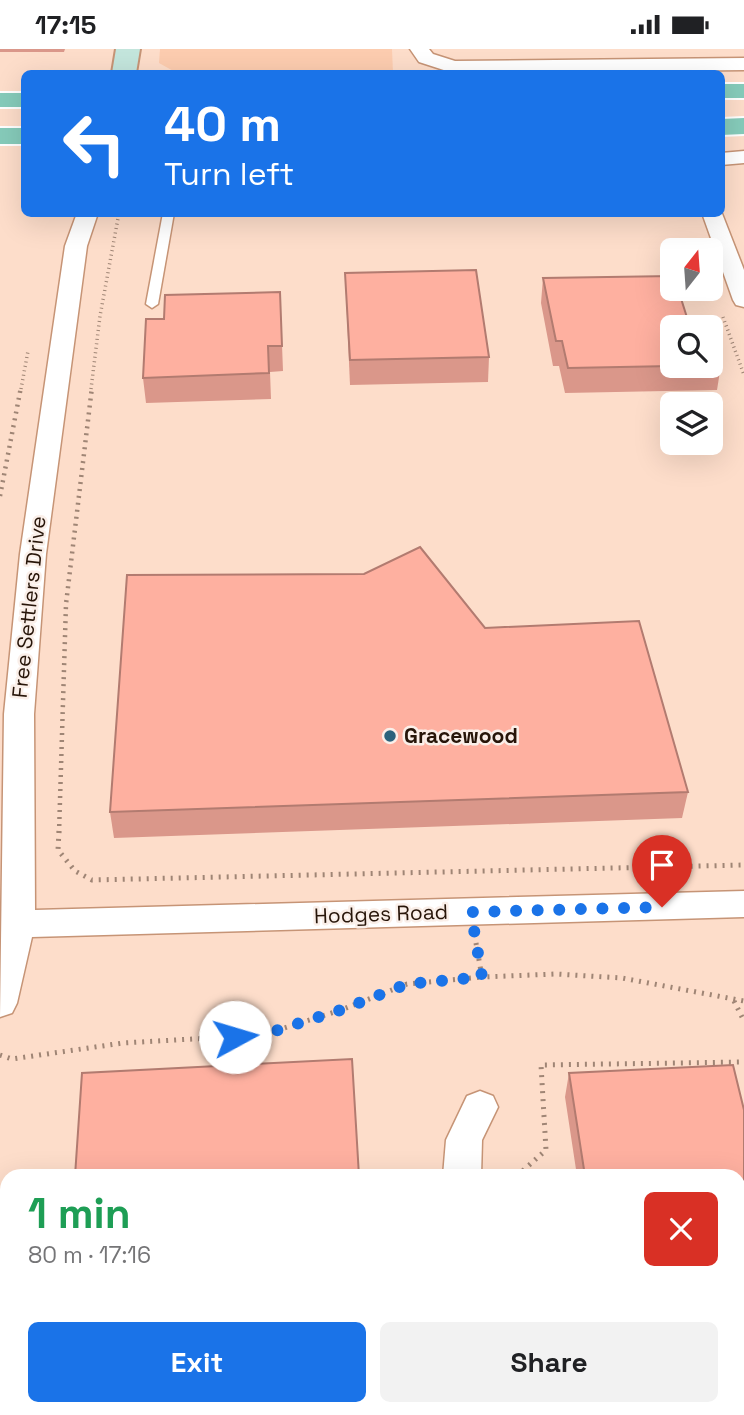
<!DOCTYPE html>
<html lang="en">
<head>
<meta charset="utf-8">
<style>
  :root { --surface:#fff; --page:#f2f2f2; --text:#202124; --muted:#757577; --accent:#1a73e8 }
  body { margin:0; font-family:"Space Grotesk",sans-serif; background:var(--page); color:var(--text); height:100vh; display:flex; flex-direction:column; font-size:26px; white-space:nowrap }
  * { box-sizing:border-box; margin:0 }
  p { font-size:23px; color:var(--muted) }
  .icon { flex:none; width:38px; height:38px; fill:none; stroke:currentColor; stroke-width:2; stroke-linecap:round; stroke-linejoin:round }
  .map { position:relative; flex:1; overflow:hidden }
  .panel { position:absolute; left:0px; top:1120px; width:746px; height:247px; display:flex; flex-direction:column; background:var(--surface); border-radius:21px 21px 0 0; box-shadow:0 7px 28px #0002 }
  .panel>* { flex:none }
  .banner { position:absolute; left:21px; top:21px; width:704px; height:147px; border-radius:10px; box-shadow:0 7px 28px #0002; background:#1a73e8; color:#fff; overflow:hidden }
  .needle { width:46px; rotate:17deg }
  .buttons { position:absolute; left:660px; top:189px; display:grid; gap:14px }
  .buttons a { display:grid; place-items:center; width:63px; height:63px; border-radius:10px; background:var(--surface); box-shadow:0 7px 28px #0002; font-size:35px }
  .pin { position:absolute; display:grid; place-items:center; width:60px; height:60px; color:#fff; margin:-72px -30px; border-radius:50% 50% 50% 0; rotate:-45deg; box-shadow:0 0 7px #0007 }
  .pin .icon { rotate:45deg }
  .me { position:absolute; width:77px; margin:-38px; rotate:84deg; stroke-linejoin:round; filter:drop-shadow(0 0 5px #0008) }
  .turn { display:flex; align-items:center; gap:24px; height:147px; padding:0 28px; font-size:32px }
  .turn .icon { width:91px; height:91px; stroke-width:2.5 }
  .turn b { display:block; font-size:49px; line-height:60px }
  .round { display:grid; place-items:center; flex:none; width:74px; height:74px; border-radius:10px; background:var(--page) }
  .head { display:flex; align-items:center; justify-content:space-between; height:119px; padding:0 28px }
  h1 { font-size:42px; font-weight:800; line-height:52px; color:#1e9e55 }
  .primary-button { display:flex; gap:14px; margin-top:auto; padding:14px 28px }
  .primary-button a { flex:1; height:80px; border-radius:10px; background:var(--accent); color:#fff; font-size:28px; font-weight:800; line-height:80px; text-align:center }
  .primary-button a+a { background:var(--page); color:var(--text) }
  .status { display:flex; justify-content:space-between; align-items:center; height:49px; padding:0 35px; background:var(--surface); direction:ltr }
  .status svg { height:19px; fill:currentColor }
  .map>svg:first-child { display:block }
</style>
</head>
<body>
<div class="status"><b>17:15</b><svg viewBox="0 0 49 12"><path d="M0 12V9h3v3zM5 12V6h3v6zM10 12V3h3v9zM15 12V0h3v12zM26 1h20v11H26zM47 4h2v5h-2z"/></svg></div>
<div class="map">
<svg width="744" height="1366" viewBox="0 0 744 1366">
  <rect width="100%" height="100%" fill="#fdddca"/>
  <path fill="#fcccaf" d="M160,0H392L393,24H177L159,14Z"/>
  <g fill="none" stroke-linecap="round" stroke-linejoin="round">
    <g stroke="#c69476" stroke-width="3">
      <path id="lane" d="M163,164H174L158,255L152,259L146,255Z"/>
    </g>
    <g stroke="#c69476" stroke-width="3">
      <g id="street">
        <path d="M410,0H429L433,5L455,12L744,9V21L453,24L419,13Z"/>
        <path d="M744,102V114L721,116V104Z"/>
        <path d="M721,162L744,221V258L736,256L733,251L702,164H721Z"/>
        <path d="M77,164H98L87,197L46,505L34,665L35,861L744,842V868L32,888L17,954L12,964L0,968L4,665L20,505L65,197Z"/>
        <path d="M480,1042L493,1047L498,1058L482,1091L481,1127H443L446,1091L467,1047Z"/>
        <path d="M466,1360H506L507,1366H465Z"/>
      </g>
    </g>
    <g stroke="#c69476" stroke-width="4">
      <path id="secondary" d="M116,0H140L136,24H112Z"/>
    </g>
    <g stroke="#fff" stroke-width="4">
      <g id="primary">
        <rect x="721" y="35" width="23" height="14"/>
        <rect x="0" y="44" width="24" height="14"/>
        <path d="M744,69V85L721,86V70Z"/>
        <rect x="0" y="79" width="24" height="16"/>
      </g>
    </g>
    <g stroke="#9f8575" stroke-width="3.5" stroke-dasharray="1 3.5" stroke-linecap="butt">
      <path d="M723,268L744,326"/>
      <path d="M21,340L28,302"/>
      <path d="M91,340L100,267L119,164"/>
    </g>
    <g stroke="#9f8575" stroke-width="4.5" stroke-dasharray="2 5" stroke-linecap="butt">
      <path d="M0,447L21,338"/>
      <path d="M59,784L66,555L92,338"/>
    </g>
    <g stroke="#9f8575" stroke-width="5" stroke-dasharray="2 6" stroke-linecap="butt">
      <path d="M59,782L58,801L75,822L92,831L744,816"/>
      <path d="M476,894L482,928L556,925L622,929L744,952"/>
      <path d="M734,952L744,972"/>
      <path d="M0,1006L12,1010L123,994L262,986L341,961L407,935L482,928"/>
      <path d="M517,1127L546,1101L541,1016L744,1013"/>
      <path d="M539,1360L540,1366"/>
    </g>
    <use href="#lane" fill="#fff" fill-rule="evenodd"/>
    <use href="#street" fill="#fff" fill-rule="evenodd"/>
    <use href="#secondary" fill="#c3e5dc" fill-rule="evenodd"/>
    <use href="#primary" fill="#86cbba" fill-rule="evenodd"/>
  </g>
  <g fill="#da978a">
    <path d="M0,0H65L64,3H0Z"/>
    <path d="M345,224L489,308L488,333L350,336Z"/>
    <path d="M543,229L672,317H710V289L721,316L717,341L565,344L559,317H553L541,254Z"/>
    <path d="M280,243L283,322L270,323L271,350L146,354L143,329L164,270Z"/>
    <path d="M485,579L688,743L682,769L114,789L110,763Z"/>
    <path d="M569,1024L744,1061V1365L721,1366H616L614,1360H738V1127H577L565,1048Z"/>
    <path d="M9,1360H375V1362L306,1366H10Z"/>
  </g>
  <g fill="#feb0a0" stroke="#b27b70" stroke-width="2">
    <path d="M476,221L489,308L350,311L345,224Z"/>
    <path d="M672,227V240H678L690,278H672V317L568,319L562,292H556L543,229Z"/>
    <path d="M280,243L282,297H268L269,324L143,329L146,270H164L165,246Z"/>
    <path d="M710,289H713L721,316H710Z"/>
    <path d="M420,498L485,579L639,572L688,743L110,763L127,526L364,525Z"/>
    <path d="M352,1010L359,1127H75L82,1024Z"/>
    <path d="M733,1016L744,1061V1345H738V1127H585L569,1024Z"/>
    <path d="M9,1360H74L9,1364Z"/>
  </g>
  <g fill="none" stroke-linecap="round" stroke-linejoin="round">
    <path stroke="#1a73e8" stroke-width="12" stroke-dasharray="0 21.6" d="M235,988L262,986L341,961L407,935L482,928L471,863L662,858"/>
  </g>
  <circle fill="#2b627c" stroke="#faefe9" stroke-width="2.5" cx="390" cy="687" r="7"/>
  <g text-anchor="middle" stroke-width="5" stroke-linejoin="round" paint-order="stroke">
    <g font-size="21" fill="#271509" stroke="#faefe9">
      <text transform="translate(29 558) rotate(-84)" y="7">Free Settlers Drive</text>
      <text transform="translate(381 865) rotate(-2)" y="7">Hodges Road</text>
    </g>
    <g font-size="21" font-weight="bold" fill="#271509" stroke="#faefe9" text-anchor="start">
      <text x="404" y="694">Gracewood</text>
    </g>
  </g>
</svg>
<div class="buttons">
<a><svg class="needle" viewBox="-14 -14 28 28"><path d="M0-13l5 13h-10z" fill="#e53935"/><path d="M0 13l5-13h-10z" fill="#757577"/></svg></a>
<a><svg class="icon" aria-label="search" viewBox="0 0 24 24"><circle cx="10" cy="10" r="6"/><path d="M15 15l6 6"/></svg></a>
<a><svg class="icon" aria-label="layers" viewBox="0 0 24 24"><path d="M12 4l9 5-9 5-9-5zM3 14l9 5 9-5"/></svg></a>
</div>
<div class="pin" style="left:662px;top:858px;background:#d93025"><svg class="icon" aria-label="arrive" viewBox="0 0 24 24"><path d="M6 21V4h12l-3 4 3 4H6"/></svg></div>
<svg class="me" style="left:235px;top:988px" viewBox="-20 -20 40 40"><circle r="19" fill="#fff"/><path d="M0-13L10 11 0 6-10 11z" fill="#1a73e8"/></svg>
<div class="banner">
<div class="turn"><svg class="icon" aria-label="left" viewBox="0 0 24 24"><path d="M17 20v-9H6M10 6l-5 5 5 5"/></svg><div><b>40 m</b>Turn left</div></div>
</div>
<section class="panel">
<div class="head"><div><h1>1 min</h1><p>80 m · 17:16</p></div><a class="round" style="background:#d93025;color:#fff"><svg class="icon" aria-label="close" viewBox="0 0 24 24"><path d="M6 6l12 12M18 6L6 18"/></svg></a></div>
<div class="primary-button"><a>Exit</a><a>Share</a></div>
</section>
</div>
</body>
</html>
